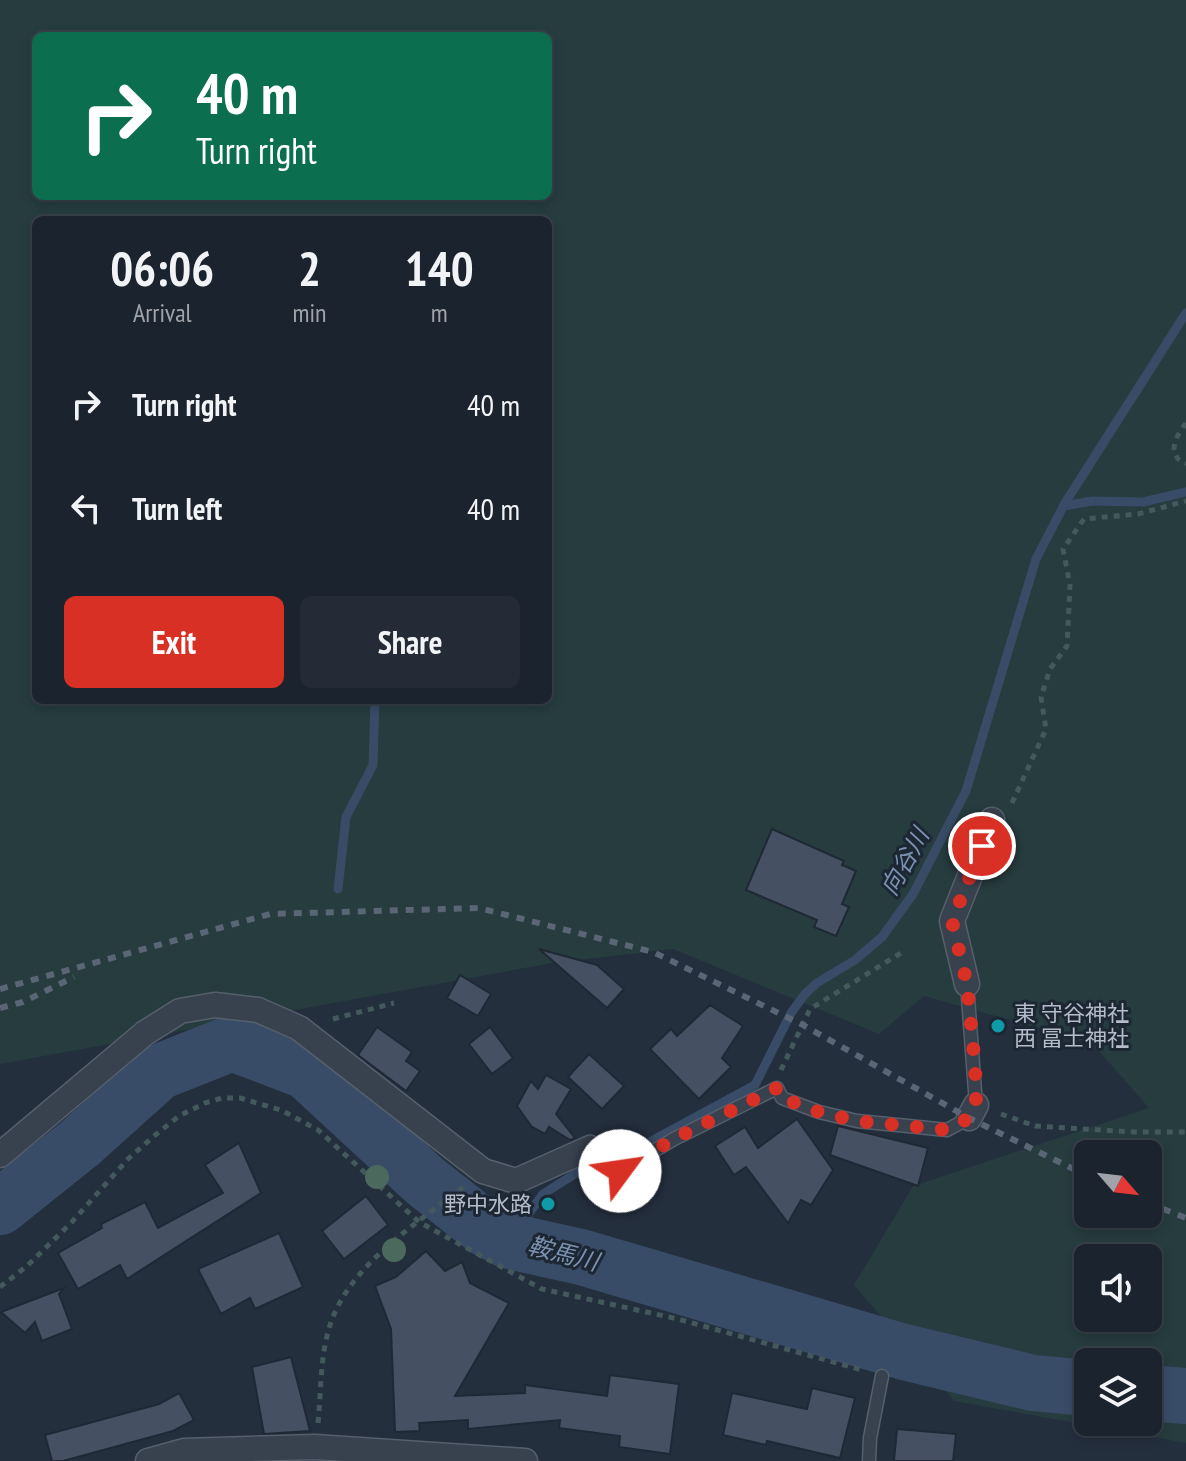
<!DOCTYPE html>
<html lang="en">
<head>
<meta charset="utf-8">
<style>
  :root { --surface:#1b232e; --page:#242b36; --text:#f1f3f6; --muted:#a0a4aa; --line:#39404a; --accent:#d93025 }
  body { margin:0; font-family:"PT Sans Narrow","Noto Sans JP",sans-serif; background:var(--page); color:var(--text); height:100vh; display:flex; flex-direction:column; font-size:30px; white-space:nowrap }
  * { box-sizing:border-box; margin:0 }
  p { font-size:26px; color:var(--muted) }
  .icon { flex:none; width:44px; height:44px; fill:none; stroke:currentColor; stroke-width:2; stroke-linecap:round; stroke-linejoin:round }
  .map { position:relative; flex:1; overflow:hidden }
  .details { position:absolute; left:32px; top:216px; width:520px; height:488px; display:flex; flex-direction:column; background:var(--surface); border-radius:12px; box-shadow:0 4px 12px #0003,0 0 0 2px var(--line) }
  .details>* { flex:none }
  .banner { position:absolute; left:32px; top:32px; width:520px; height:168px; border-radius:12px; box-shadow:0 4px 12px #0003,0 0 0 2px var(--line); background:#0b6e4f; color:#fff; overflow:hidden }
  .needle { width:52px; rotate:118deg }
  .controls { position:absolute; left:1074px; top:1140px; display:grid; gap:16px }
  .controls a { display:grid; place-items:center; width:88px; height:88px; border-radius:12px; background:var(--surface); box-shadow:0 4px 12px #0003,0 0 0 2px var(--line); font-size:40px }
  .pin { position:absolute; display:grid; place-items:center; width:68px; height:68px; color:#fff; margin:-34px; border:4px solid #fff; border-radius:50%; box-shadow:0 2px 8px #0007 }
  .me { position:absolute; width:88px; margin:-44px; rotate:59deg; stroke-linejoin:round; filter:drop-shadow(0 0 6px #0008) }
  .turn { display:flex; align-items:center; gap:28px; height:168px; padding:0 32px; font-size:36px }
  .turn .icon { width:104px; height:104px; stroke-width:2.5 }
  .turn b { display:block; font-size:56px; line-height:68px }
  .eta { display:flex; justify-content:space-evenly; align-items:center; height:136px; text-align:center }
  .eta b { font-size:48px; font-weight:800; line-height:56px }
  .action { display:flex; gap:16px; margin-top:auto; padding:16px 32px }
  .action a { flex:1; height:92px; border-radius:12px; background:var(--accent); color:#fff; font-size:32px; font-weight:800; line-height:92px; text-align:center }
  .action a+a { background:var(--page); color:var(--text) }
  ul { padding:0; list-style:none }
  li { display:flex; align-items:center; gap:24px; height:104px; padding:0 32px }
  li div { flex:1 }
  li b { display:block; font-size:30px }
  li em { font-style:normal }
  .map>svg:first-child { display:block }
</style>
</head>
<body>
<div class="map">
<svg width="1186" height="1461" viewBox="0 0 1186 1461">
  <rect width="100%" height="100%" fill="#242f3e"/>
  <path fill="#263c3f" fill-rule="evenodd" d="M0,0H1186V1443L954,1401L854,1285L913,1186L1149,1108L1092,1043L924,996L879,1034L673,949L552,963L0,1064ZM36,36H548V196H36ZM36,220H548V700H36ZM1088,1154H1148V1214H1088ZM1088,1258H1148V1318H1088ZM1088,1362H1148V1422H1088Z"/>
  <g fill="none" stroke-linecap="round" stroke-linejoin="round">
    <g stroke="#394c67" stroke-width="9">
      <path d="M1064,506L1092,501L1143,502L1186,492"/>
      <path d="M338,889L346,817L373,765L375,700"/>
      <path d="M509,1241L543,1194L589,1165L646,1144L755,1085L791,1013L805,994L817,983L855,960L882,937L913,894L966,791L1036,559L1065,503L1186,313"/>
    </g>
    <g stroke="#394c67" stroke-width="56">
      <path d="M0,1207L80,1143L159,1072L232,1043L306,1071L425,1181L486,1229L509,1241L581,1257L904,1352L1033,1383L1088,1388"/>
      <path d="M1148,1393L1186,1396"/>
    </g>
  </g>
  <g fill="#455162" stroke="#1f2835" stroke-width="2">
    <path d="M772,829L844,861L842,865L856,871L842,904L849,907L836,936L814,927L817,920L746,890Z"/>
    <path d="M539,949L597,965L624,989L607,1008Z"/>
    <path d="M460,975L491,994L478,1016L447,998Z"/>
    <path d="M710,1005L743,1026L722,1058L731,1067L699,1099L650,1049L671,1029L677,1036Z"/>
    <path d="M377,1027L412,1052L406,1061L420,1071L406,1091L358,1055Z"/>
    <path d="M490,1027L513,1058L492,1074L469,1044Z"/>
    <path d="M589,1054L624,1086L602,1109L568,1077Z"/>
    <path d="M546,1075L571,1089L556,1114L575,1138L570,1140L549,1127L545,1134L532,1127L517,1106L531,1081L538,1089Z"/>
    <path d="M797,1119L833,1170L811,1205L801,1200L788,1223L746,1167L734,1175L715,1146L745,1127L758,1148Z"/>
    <path d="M838,1126L928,1148L918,1186L830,1155Z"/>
    <path d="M239,1143L261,1193L127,1279L120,1265L78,1289L58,1253L102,1228L101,1224L145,1202L158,1228L223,1193L205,1165Z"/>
    <path d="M366,1196L388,1225L344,1259L322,1231Z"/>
    <path d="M279,1233L303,1287L255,1309L250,1298L221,1314L198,1269Z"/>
    <path d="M426,1251L445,1271L462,1262L470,1283L509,1303L455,1396L525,1393V1385L607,1396L610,1375L679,1384L670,1454L619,1447L620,1436L559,1428L560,1420L468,1429V1420L419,1423L420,1431L395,1432L391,1329L375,1286L396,1277Z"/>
    <path d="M64,1288L59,1294L72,1329L42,1341L35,1322L25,1333L1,1312Z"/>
    <path d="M291,1357L310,1431L264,1434L252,1367Z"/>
    <path d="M812,1388L855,1398L840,1458L767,1441L766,1445L723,1435L732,1393L807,1409Z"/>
    <path d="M179,1393L194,1420L173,1431L63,1461H52L45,1435L159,1404Z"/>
    <path d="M897,1429L956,1434L953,1461H894Z"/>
  </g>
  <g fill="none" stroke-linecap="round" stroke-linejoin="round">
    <g stroke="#565f6c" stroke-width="15">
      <g id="service">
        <path d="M967,984L976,1105"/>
        <path d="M596,1153L620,1171L674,1139L777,1088L782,1098L819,1112L857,1121L908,1126L947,1130L969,1118"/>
        <path d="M869,1461L870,1438L882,1376"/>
      </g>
    </g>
    <g stroke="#565f6c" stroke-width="27">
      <g id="minor">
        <path d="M967,984L952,921L992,820"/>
        <path d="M969,1118L976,1105"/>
        <path d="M0,1155L145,1033L180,1011L215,1005L258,1010L299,1028L483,1171L516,1181L590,1148L596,1153"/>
        <path d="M148,1461L184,1451L315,1447L525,1461"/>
      </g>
    </g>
    <g stroke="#44595c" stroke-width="5" stroke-dasharray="6 6" stroke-linecap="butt">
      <path d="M1186,423C1176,436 1165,455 1186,464"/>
      <path d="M1012,803L1046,729L1041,697L1050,669L1067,646L1070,585L1063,549L1084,519L1138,514L1186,501"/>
      <path d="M333,1019L394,1003"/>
      <path d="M781,1070L810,1009L901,953"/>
      <path d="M1001,1114L1035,1126L1134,1132H1186"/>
      <path d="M0,1287L27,1266L70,1224L128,1159L154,1136L179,1116L205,1103L222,1098H240L281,1110L318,1130L419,1222L542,1289L678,1319L862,1370"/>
      <path d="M318,1423C321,1394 320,1365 327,1336C342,1269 413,1227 463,1187"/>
    </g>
    <use href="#service" stroke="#38414e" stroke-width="12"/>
    <use href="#minor" stroke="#38414e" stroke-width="24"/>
    <g stroke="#5a6575" stroke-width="6" stroke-dasharray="8 8" stroke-linecap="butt">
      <path d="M0,989L270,914L479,908L653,952L801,1024L969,1118L1088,1176"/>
      <path d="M0,1008L23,1002L74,977"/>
      <path d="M1148,1203L1186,1218"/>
    </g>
  </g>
  <g fill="#4b6a5d">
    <circle cx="377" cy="1177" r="12"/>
    <circle cx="394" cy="1250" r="12"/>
  </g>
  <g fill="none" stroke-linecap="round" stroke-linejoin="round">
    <path stroke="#d93025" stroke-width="14" stroke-dasharray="0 25.2" d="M620,1171L674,1139L777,1088L782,1098L819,1112L857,1121L908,1126L947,1130L969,1118L977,1096L973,1045L967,984L952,921L982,846"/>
  </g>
  <g fill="#0f9aa8" stroke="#1d2633" stroke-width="3">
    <circle cx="998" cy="1026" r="8"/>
    <circle cx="548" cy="1204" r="8"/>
  </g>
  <g text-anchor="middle" stroke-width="6" stroke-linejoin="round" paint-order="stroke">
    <g font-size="22" fill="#b4bcc9" stroke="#1d2633" text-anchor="start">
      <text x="1014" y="1021">東 守谷神社<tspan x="1014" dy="25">西 冨士神社</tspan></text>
      <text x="532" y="1212" text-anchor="end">野中水路</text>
    </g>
    <g font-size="24" font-style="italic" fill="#7c92b1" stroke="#1d2633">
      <text transform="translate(905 862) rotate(-61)" y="8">向谷川</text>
      <text transform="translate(563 1254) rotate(14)" y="8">鞍馬川</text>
    </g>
  </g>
</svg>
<div class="controls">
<a><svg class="needle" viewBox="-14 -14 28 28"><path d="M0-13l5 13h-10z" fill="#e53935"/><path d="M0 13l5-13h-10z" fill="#a0a4aa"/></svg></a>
<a><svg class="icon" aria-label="sound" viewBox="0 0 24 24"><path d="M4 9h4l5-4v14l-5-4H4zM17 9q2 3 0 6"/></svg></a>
<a><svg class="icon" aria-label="layers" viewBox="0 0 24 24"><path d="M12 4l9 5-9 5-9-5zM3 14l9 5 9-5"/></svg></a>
</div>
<div class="pin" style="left:982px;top:846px;background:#d93025"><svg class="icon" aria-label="arrive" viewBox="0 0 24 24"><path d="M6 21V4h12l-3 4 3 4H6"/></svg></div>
<svg class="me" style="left:620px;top:1171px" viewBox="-20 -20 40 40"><circle r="19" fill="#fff"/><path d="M0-13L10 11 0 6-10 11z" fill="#d93025"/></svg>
<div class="banner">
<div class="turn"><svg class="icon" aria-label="right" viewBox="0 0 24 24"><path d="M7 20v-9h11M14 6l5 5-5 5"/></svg><div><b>40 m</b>Turn right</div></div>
</div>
<section class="details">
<div class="eta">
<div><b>06:06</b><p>Arrival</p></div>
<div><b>2</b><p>min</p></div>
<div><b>140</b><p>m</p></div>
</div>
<ul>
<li><svg class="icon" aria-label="right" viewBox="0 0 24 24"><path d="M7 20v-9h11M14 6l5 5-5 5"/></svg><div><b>Turn right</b></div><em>40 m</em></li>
<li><svg class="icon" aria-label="left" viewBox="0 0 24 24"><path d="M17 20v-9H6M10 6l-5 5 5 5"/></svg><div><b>Turn left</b></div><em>40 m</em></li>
</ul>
<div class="action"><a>Exit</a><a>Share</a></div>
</section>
</div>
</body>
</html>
